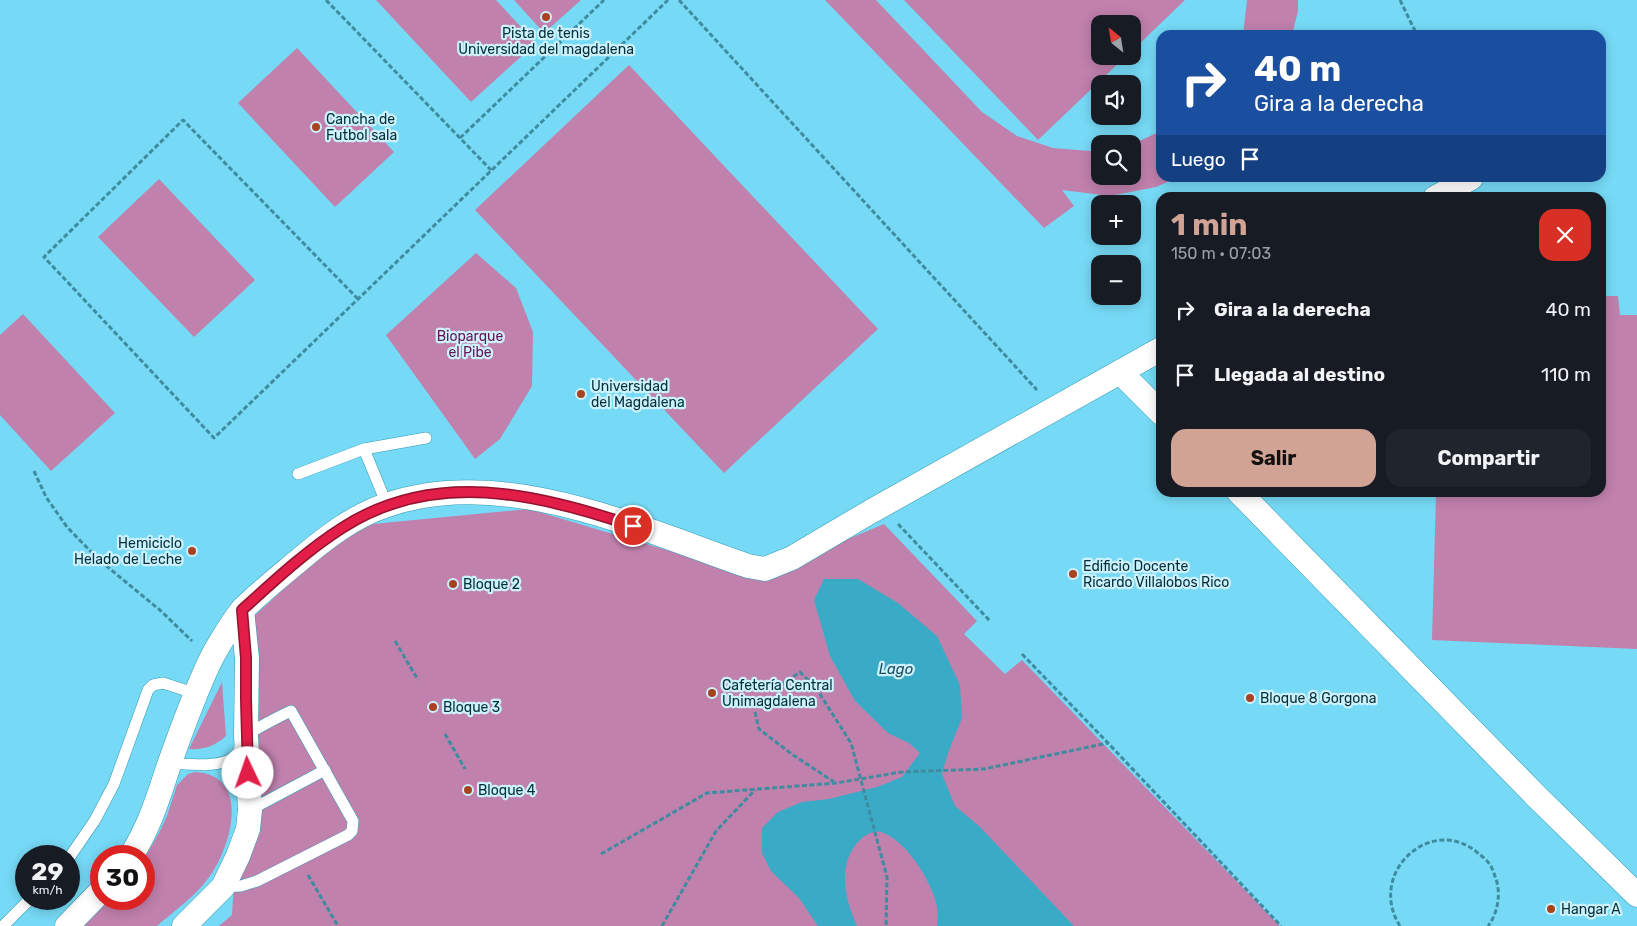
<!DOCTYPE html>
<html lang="es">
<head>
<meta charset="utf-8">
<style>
  :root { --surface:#171b24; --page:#20242c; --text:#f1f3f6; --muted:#9ea1a6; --accent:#d1a395 }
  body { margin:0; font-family:Rubik,sans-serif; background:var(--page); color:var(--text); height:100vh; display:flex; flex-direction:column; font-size:19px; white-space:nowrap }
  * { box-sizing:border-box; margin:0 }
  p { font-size:16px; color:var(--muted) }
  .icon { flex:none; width:28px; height:28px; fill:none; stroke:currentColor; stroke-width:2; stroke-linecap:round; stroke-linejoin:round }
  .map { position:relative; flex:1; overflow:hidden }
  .details { position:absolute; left:1156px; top:192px; width:450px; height:305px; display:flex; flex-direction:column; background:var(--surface); border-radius:15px; box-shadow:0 2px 12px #0003 }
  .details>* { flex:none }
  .guide { position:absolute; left:1156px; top:30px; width:450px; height:152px; border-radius:15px; box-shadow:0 2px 12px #0003; background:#1a4fa0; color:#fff; overflow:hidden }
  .needle { width:32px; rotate:330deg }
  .tools { position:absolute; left:1091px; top:15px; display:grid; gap:10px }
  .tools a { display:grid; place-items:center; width:50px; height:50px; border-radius:10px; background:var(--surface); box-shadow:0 2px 12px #0003; font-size:25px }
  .speed { position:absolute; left:15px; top:845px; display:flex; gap:10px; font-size:25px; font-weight:700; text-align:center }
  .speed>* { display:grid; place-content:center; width:65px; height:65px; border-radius:50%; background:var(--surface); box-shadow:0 2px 12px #0003; line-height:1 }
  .speed small { font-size:12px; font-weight:400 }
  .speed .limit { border:8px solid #d22; background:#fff; color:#111 }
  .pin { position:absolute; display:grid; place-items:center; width:42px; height:42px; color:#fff; margin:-21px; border:2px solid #fff; border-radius:50%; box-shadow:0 1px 5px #0007 }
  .me { position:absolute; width:55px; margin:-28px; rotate:357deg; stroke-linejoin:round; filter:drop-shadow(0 0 4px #0008) }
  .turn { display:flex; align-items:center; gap:18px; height:105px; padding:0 15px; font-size:22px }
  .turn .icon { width:65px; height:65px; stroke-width:2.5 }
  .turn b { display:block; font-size:35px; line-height:42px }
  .then { display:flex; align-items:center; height:48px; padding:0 15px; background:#0003; gap:10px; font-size:19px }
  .round { display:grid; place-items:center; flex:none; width:52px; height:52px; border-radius:15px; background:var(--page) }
  .headline { display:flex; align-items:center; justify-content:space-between; height:85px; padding:0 15px }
  h1 { font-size:30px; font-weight:700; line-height:38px; color:var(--accent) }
  .action { display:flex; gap:10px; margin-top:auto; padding:10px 15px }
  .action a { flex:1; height:58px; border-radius:15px; background:var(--accent); color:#111; font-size:20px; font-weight:700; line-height:58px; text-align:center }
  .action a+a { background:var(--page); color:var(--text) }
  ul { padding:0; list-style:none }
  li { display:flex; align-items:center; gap:15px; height:65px; padding:0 15px }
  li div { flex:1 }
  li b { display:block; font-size:19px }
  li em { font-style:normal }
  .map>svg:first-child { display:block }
</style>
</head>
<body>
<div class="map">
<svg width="1637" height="926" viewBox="0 0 1637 926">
  <rect width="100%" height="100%" fill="#76daf6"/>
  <g fill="#c081ad">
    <path d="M376,0H496L536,43L471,102Z"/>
    <path d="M514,0H581L544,33Z"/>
    <path d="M825,0H876L982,112L1017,136L1053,148L1090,151L1100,150V176H1132L1133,144L1161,131V178H1177L1156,187L1110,196L1062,190L1074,206L1044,228Z"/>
    <path d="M904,0H1185L1133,50L1132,24H1100V56H1126L1038,140Z"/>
    <path d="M1247,0H1298V11L1292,35H1243Z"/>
    <path d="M297,48L394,152L335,207L238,103Z"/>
    <path d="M629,65L878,329L724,473L475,210Z"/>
    <path d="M159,179L255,280L194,337L98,237Z"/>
    <path d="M476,253L516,288L533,332L532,386L500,439L475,459L386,335Z"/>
    <path d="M1601,296H1618L1620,315H1637V649L1432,640L1436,493L1601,492Z"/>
    <path d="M23,314L115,413L51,471L0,415V335Z"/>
    <path d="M529,509L757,577L884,524L977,621L964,634L1005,674L1022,660L1280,926H219L232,915L250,620L352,526Z"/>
    <path d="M222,682L226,736C215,746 204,750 189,749Z"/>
    <path d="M195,772C252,775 231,847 210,876C196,896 174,911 157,926H83L110,899H144V859L159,833L167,816L177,785L188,774Z"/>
  </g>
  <path fill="#39abc7" d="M824,579H858L898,603L937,636L960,685L962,718L948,753L942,774L955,806L979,826L1074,926H937C938,917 938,905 934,896C927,875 904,839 881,832C874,830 865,835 860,840C836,864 845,899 857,926H818L799,898L771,871L762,853V828L778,812L802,802L829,799L877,787L902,777L920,753L909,743L888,733L855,701L830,656L814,600Z"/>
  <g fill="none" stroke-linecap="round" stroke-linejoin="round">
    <g stroke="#2f9ab5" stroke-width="12">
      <g id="lane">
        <path d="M364,449L387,505"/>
        <path d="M298,474L364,449L426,438"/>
        <path d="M170,763C188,764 221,769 235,756C241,751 241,742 246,736C251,731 282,715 291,711L353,821L352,831L348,835L257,881L241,886L223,887"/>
        <path d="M250,810L325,770"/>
        <path d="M69,858L95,820L114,784L148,690L153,685L163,683L197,694"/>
        <path d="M3,926L30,899"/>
      </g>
    </g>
    <g stroke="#2f9ab5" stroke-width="25">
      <g id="street">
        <path d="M1435,198L1471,178"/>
        <path d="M1120,372L1161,413"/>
        <path d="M1239,492L1536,796L1637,895"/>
        <path d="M131,856C150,826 158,798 169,765C181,731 195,693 210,661C216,649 235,617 244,608C260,592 279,577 297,562C324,539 353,516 387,505C504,465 638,528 748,566L765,569L792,558L870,512L1161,349"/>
        <path d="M67,926L101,891"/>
        <path d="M184,926L223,887L238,856L248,829L250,810L246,736L247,658L242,610"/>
      </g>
    </g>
    <g stroke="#3f8b9f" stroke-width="3" stroke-dasharray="5 2.5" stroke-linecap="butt">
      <path d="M326,0L491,170"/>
      <path d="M679,0L1037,390"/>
      <path d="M1400,0L1417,35"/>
      <path d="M460,138L604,0"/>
      <path d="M358,299L183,120L44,257L214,438L668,0"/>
      <path d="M34,471L46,497L67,527L98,559L161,611L192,641"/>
      <path d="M898,524L990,621"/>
      <path d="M395,641L418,680"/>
      <path d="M1022,654L1108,743L1281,926"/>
      <path d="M781,685L800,672L816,688L851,743L887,877L886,926"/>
      <path d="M755,712L759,729L793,755L834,782"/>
      <path d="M445,734L465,769"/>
      <path d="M601,854L707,793L836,783L901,772L984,769L1108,743"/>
      <path d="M308,875L338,926"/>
      <path d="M662,926L716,831L755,790"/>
      <path d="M1400,926C1366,873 1432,812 1479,854C1483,857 1488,861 1490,865C1493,869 1494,874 1496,879C1501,894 1498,913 1488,926"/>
    </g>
    <use href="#lane" stroke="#fff" stroke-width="11"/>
    <use href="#street" stroke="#fff" stroke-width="24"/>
  </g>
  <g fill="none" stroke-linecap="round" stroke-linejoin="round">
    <g stroke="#92132f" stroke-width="12">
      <path id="route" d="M248,773L246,699V658L242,610C274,581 306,551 342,528C433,469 537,493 633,526"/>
    </g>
    <use href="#route" stroke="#e11d48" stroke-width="9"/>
  </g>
  <g fill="#a9421f" stroke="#cdf2fd" stroke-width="2">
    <circle cx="546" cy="17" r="5"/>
    <circle cx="316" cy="127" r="5"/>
    <circle cx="581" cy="394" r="5"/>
    <circle cx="192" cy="551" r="5"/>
    <circle cx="1073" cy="574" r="5"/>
    <circle cx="453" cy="584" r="5"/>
    <circle cx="712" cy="693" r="5"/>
    <circle cx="1250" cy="698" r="5"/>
    <circle cx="433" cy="707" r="5"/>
    <circle cx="468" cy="790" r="5"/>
    <circle cx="1551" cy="909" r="5"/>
  </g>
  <g text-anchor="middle" stroke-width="4.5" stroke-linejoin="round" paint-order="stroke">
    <g font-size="14" fill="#002f3a" stroke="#cdf2fd" text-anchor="start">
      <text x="546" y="38" text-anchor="middle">Pista de tenis<tspan x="546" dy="16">Universidad del magdalena</tspan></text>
      <text x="326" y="124">Cancha de<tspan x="326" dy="16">Futbol sala</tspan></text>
      <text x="591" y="391">Universidad<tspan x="591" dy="16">del Magdalena</tspan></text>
      <text x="182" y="548" text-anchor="end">Hemiciclo<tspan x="182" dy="16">Helado de Leche</tspan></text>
      <text x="1083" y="571">Edificio Docente<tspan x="1083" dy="16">Ricardo Villalobos Rico</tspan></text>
      <text x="463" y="589">Bloque 2</text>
      <text x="722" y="690">Cafetería Central<tspan x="722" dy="16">Unimagdalena</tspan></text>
      <text x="1260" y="703">Bloque 8 Gorgona</text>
      <text x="443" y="712">Bloque 3</text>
      <text x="478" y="795">Bloque 4</text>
      <text x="1561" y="914">Hangar A</text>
    </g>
    <g font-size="14" fill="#671355" stroke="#cdf2fd">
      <text x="470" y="341">Bioparque<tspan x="470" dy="16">el Pibe</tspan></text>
    </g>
    <g font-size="15" font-style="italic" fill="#1e4e5a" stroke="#cdf2fd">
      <text x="896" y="674">Lago</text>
    </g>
  </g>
</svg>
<div class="tools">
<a><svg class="needle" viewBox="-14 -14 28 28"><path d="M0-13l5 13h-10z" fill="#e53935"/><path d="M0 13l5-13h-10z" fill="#9ea1a6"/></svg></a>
<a><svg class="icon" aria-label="sound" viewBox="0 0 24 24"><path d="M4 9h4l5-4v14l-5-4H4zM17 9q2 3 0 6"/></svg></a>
<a><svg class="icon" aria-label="search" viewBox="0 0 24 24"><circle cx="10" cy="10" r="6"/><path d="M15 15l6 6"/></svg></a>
<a>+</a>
<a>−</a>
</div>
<div class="speed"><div>29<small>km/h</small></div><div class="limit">30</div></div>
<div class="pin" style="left:633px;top:526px;background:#d93025"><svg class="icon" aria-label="arrive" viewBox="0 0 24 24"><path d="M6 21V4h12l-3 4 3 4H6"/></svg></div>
<svg class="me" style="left:248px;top:773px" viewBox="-20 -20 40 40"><circle r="19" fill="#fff"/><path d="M0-13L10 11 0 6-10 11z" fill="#e11d48"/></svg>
<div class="guide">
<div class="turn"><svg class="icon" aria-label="right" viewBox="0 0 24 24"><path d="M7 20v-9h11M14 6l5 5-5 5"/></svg><div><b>40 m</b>Gira a la derecha</div></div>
<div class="then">Luego<svg class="icon" aria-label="arrive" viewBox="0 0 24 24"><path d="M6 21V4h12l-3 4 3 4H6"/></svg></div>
</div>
<section class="details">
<div class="headline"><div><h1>1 min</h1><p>150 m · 07:03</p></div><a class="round" style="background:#d93025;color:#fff"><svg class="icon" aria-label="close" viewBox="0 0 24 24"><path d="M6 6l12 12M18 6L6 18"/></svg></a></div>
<ul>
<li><svg class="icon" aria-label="right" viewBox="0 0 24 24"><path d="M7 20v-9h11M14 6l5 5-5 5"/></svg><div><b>Gira a la derecha</b></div><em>40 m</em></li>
<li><svg class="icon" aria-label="arrive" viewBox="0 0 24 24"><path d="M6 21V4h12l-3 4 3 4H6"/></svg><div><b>Llegada al destino</b></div><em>110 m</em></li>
</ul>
<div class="action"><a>Salir</a><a>Compartir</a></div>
</section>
</div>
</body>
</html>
